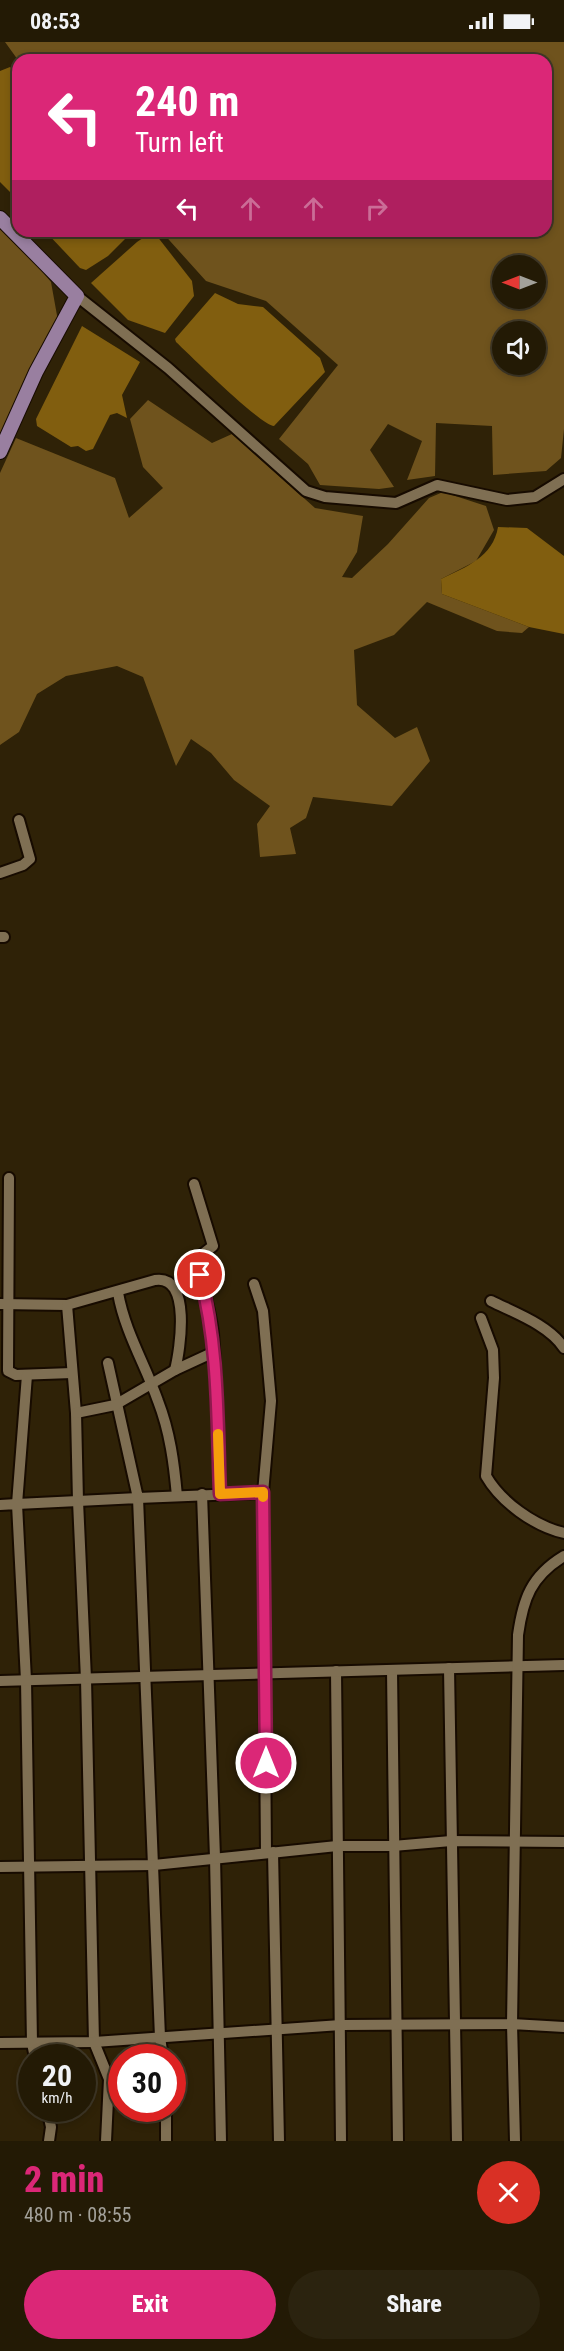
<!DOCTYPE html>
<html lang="en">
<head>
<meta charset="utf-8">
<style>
  :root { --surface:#231a05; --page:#2b230f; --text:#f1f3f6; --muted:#a3a19a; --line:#403827; --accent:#db2777 }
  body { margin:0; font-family:"Roboto Condensed",sans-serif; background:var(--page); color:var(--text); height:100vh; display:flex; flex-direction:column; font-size:22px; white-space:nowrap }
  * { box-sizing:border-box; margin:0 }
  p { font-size:20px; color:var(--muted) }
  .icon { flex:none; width:33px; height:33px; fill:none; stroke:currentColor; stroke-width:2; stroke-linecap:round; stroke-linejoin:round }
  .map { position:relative; height:2099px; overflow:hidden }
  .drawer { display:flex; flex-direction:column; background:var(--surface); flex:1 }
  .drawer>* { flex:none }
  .top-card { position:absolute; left:12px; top:12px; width:540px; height:183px; border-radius:18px; box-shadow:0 3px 9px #0003,0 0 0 2px var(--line); background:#db2777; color:#fff; overflow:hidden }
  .needle { width:39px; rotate:270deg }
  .controls { position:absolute; left:492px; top:213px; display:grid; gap:12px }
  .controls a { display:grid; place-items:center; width:54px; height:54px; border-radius:50%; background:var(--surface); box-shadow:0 3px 9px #0003,0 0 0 2px var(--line); font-size:30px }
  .speed { position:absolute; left:18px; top:2002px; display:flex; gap:12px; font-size:30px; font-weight:700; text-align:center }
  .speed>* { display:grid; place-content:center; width:78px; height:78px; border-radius:50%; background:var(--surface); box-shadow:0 3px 9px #0003,0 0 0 2px var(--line); line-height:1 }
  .speed small { font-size:15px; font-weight:400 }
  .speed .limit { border:9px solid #d22; background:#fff; color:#111 }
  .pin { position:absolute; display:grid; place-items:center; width:51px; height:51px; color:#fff; margin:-26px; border:3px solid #fff; border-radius:50%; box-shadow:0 2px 6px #0007 }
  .me { position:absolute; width:66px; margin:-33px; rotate:0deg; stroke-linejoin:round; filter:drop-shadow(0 0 4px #0008) }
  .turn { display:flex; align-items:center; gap:21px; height:126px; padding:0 24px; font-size:27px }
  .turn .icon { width:78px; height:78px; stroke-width:2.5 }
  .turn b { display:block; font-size:42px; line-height:51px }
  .lanes { display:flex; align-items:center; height:57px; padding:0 24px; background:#0003; justify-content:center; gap:30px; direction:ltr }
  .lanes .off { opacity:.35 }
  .round { display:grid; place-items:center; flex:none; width:63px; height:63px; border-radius:32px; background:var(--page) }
  .summary { display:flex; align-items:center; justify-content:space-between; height:102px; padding:0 24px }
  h1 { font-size:36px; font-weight:800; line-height:45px; color:var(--accent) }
  .button { display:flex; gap:12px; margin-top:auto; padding:12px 24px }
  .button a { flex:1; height:69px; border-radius:36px; background:var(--accent); color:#fff; font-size:24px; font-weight:800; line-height:69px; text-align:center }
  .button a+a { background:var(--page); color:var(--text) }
  .status { display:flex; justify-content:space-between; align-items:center; height:42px; padding:0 30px; background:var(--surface); direction:ltr }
  .status svg { height:16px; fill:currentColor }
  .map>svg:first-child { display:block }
</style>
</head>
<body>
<div class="status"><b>08:53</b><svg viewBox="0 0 49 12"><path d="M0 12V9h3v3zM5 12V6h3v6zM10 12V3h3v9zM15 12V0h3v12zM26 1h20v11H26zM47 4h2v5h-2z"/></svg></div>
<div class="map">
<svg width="564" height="2099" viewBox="0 0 564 2099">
  <rect width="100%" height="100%" fill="#2f2207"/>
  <g fill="#6f531d" fill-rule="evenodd">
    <path d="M5,0H564V387L561,416L546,429L493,433L492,384L436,381L435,434L407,438L422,399L388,382L370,408L394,445L379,447L320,443L308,422L279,397L338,323L266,259L206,239L161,189H546V18H18ZM502,224H536V256H502ZM502,290H536V322H502Z"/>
    <path d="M0,180L51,240L58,279L15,359L0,404Z"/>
    <path d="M148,358L212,401L232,392L315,466L363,474L357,510L342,535L352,536L388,502L429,456L443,450L486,464L494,488L476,519L441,537L442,552L529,585L522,591L497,589L427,560L394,593L354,608L357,663L395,696L417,685L430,719L392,764L313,755L306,776L290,786L296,812L260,815L257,782L270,764L234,738L211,711L191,697L176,724L143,635L117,624L66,634L37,652L19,690L0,703V431L16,396L115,436L129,476L163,446L143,425L130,377Z"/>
  </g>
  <g fill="#815e0f">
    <path d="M10,25L18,33V142L10,150L0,140V29Z"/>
    <path d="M45,189H133L108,214L86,228L80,226Z"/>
    <path d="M153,189L192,239L194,254L165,291L128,278L91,241L137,200Z"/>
    <path d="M215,251L238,262L263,265L320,316L325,330L274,384C260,383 191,314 176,300L175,297Z"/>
    <path d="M82,284L140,320L122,353L127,376L117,371L110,373L93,407L86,409L78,404L71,405L37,384L36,377Z"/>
    <path d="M498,485L527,486L564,514V592L529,585L442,552L441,537C466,525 493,515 498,485Z"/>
  </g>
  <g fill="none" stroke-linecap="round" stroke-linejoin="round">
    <g stroke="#170b00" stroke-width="14">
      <g id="minor">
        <path d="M77,254L168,326L306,449L325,455L396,461L437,443L507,458L535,455L564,437"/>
        <path d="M0,831L23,823L30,817L19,778"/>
        <path d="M0,895H4"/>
        <path d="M9,1136L8,1329L16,1333L72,1331"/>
        <path d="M194,1142L213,1204L199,1215C200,1241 210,1265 213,1291C217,1345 218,1398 220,1452"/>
        <path d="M254,1242L263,1269L271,1359L263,1451L266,1811"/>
        <path d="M118,1251C125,1290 145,1322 158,1359C170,1390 174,1421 177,1454"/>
        <path d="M491,1259C515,1271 549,1283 564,1306"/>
        <path d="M0,1262L67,1263L155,1238C192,1232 180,1308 175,1328"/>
        <path d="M67,1263L76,1371L78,1459L138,1456L160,1995L163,2016"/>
        <path d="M481,1276L493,1308L494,1336L486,1434C501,1460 534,1484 564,1491"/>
        <path d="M108,1321L138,1456L263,1451"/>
        <path d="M27,1333L17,1462L78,1459L86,1637L94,2000L109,2037L106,2099"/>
        <path d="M76,1371L115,1363L175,1328L214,1310"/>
        <path d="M202,1452L215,1815L221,2099"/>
        <path d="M0,1463L17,1462L26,1638L32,2001L35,2016"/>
        <path d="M449,1626L457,2099"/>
        <path d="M392,1628L398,2099"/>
        <path d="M336,1629L341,2099"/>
        <path d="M0,1639L564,1623"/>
        <path d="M273,1810L279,2099"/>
        <path d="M0,1825L154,1823L337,1804H393L451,1799L564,1800"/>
        <path d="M0,2001L94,2000L341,1983L512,1982L518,1593C523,1557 531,1534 564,1514"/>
        <path d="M47,2067L51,2085L49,2099"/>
        <path d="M166,2099V2067"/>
        <path d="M515,2099L512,1982L564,1985"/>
      </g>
    </g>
    <g stroke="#170b00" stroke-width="16">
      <path id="major" d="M0,176L77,254L36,330L0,410"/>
    </g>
    <use href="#minor" stroke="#7f6f53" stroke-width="10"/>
    <use href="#major" stroke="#997fa0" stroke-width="14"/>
  </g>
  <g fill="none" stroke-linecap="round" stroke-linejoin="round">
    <g stroke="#8e194d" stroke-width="15">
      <path id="route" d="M200,1233C219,1306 217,1377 220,1452L263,1450L266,1721"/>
    </g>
    <use href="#route" stroke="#db2777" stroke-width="10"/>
    <path stroke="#f59e0b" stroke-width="10" d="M218,1392L220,1452L263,1450V1455"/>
  </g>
</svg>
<div class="controls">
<a><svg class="needle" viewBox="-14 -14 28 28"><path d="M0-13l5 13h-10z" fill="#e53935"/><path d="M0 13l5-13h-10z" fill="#a3a19a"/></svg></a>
<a><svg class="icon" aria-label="sound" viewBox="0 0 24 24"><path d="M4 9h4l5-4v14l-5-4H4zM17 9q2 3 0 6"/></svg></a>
</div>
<div class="speed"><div>20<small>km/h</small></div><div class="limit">30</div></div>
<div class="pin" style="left:200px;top:1233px;background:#d93025"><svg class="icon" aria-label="arrive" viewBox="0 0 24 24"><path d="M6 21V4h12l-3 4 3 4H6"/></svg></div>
<svg class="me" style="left:266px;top:1721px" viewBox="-20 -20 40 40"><circle r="17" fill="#db2777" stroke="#fff" stroke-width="3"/><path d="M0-11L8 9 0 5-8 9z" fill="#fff"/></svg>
<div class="top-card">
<div class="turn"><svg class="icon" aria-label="left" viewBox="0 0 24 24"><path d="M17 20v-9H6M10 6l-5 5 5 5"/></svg><div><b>240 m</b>Turn left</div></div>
<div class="lanes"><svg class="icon" aria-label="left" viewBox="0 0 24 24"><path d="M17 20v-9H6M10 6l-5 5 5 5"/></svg><svg class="icon off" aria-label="ahead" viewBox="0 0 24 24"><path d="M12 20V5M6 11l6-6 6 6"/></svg><svg class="icon off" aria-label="ahead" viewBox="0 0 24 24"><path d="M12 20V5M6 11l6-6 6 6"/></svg><svg class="icon off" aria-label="right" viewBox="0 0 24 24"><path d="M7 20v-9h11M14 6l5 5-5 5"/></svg></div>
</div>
</div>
<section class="drawer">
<div class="summary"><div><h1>2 min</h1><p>480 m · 08:55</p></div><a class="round" style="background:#d93025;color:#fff"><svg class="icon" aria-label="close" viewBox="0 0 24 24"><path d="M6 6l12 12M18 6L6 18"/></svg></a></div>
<div class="button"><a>Exit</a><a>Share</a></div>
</section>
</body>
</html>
